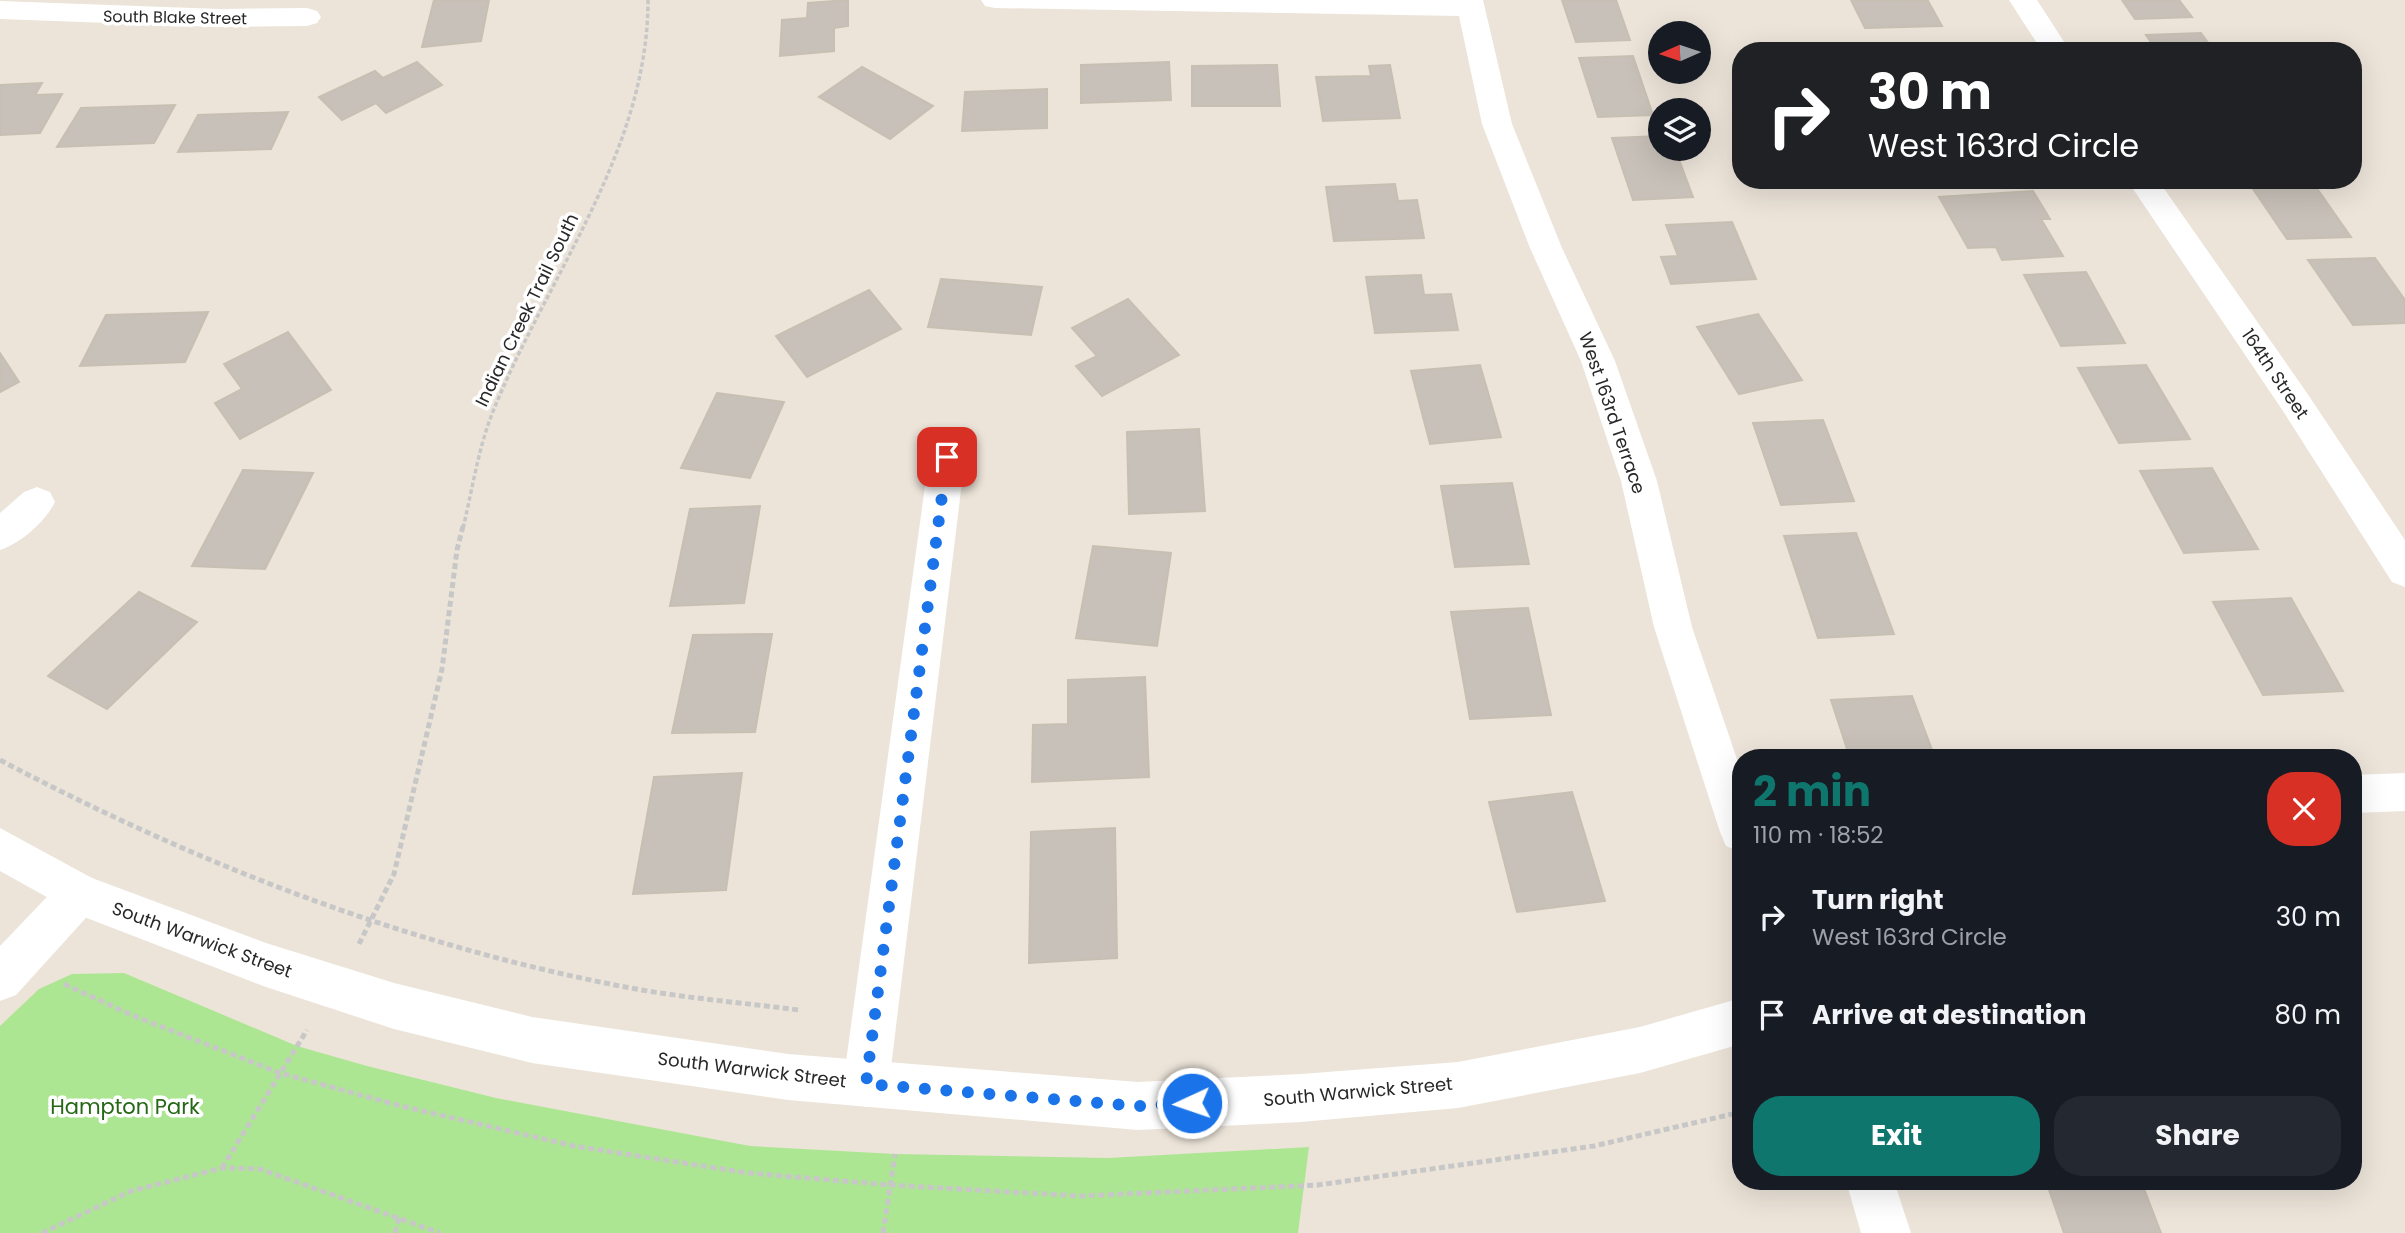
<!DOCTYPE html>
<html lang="en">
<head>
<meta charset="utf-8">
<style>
  :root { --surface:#171b24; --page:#242831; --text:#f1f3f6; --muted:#9ea1a6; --accent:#0f766e }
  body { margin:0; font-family:Poppins,sans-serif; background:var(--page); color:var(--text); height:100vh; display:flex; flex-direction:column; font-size:26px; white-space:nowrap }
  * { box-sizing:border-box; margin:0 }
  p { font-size:23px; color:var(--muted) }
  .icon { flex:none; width:38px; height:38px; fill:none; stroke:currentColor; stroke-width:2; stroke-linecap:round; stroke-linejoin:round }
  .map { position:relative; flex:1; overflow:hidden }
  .sheet { position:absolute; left:1732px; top:749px; width:630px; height:441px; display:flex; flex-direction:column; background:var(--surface); border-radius:28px; box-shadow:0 7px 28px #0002 }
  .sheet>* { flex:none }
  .guide { position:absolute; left:1732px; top:42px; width:630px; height:147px; border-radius:28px; box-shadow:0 7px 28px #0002; background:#202124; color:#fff; overflow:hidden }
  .needle { width:46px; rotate:267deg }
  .fabs { position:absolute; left:1648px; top:21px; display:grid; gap:14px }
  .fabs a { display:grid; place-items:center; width:63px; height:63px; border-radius:50%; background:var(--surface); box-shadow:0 7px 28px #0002; font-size:35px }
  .pin { position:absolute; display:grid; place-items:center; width:60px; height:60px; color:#fff; margin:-30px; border-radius:14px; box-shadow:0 4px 10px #0006 }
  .me { position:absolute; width:77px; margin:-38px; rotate:267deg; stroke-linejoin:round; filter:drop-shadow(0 0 5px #0008) }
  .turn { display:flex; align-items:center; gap:24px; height:147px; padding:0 21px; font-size:32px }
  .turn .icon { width:91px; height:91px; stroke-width:2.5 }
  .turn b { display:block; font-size:49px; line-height:60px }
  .round { display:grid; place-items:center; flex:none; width:74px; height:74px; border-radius:28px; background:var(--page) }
  .headline { display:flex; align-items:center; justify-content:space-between; height:119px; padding:0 21px }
  h1 { font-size:42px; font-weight:700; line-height:52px; color:var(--accent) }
  .action { display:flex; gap:14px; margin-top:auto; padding:14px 21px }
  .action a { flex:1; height:80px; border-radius:28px; background:var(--accent); color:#fff; font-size:28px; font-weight:700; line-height:80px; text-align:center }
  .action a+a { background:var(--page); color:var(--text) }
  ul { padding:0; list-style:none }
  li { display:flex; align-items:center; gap:21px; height:98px; padding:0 21px }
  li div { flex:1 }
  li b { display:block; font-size:26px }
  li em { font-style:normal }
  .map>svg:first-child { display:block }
</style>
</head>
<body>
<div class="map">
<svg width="2405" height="1233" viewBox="0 0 2405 1233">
  <rect width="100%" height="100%" fill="#ece4d9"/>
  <path fill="#ade692" d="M124,973L297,1046L367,1066L496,1098L750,1146L895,1154L1108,1158L1309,1147L1298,1233H0V1026L39,989L72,974Z"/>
  <g fill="#c7c1b9" stroke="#c7c0b2" stroke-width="2">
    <path d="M434,0H489L481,41L422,47Z"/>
    <path d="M848,0V26L834,28V51L780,56L782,20L807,18L808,3Z"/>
    <path d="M1562,0H1616L1630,40L1576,42Z"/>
    <path d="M1851,0L1928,1L1942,26L1865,28Z"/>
    <path d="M2122,0H2179L2192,17L2135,19Z"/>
    <path d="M2201,33L2214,51H2157L2146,35Z"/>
    <path d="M1953,46L1956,51H1897L1895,47Z"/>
    <path d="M1633,56L1653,115L1598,117L1579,58Z"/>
    <path d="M417,62L442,85L386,113L376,103L342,120L319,97L375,71L383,78Z"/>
    <path d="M1169,62L1171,100L1081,103V65Z"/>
    <path d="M1277,65L1280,106H1192V66Z"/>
    <path d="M1390,65L1400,118L1323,121L1316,77L1371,76L1369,66Z"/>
    <path d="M862,67L933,106L890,139L819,97Z"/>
    <path d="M42,83L35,95L62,94L40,133L0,135V85Z"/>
    <path d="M1047,89V128L962,131L965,92Z"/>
    <path d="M175,105L154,143L57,147L81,108Z"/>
    <path d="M288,112L271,149L178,152L198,115Z"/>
    <path d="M1661,136V149H1675L1693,197L1633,200L1612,138Z"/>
    <path d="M2247,180H2311L2351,237L2287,239Z"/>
    <path d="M1395,184L1398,201L1417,200L1424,238L1334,241L1326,187Z"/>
    <path d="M2033,191L2050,219H2041L2063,256L2002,260L1996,247L1968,248L1939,197Z"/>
    <path d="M1732,222L1756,279L1671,284L1661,257L1678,256L1666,225Z"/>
    <path d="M2375,258L2405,300V323L2353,325L2308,260Z"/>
    <path d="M2086,272L2125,343L2061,346L2024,275Z"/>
    <path d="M1421,275L1424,295L1451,294L1458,330L1375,333L1366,277Z"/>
    <path d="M941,279L1042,287L1031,335L928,327Z"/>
    <path d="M869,290L901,329L807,377L776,336Z"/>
    <path d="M1128,299L1179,355L1102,396L1076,366L1097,356L1072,328Z"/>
    <path d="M208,312L185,362L80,366L106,315Z"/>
    <path d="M1758,314L1802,380L1739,394L1697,327Z"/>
    <path d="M288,332L331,390L240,439L215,403L242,389L224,364Z"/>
    <path d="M0,353L19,382L0,392Z"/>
    <path d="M1480,365L1501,437L1430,444L1411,371Z"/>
    <path d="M2146,365L2190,439L2119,443L2078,368Z"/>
    <path d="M717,393L784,402L750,478L681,468Z"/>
    <path d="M1823,420L1854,501L1781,505L1753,423Z"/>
    <path d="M1199,429L1205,511L1129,514L1127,432Z"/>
    <path d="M2212,468L2258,549L2184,553L2140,471Z"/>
    <path d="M243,470L313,473L265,569L192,566Z"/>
    <path d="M1512,483L1529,564L1455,567L1441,486Z"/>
    <path d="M760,506L744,603L670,606L690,509Z"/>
    <path d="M1856,533L1894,634L1818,638L1784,536Z"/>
    <path d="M1093,546L1171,553L1157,646L1076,638Z"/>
    <path d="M139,592L197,622L107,709L48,676Z"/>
    <path d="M2291,598L2343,691L2263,695L2213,602Z"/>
    <path d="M1528,608L1551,715L1470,719L1451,612Z"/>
    <path d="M772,634L755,732L672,733L693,635Z"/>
    <path d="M1145,677L1149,777L1032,782L1033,725L1068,724V680Z"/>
    <path d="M1912,696L1935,758H1850L1831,700Z"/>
    <path d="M742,773L726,890L633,894L654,777Z"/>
    <path d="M1572,792L1605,901L1517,912L1489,802Z"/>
    <path d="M1115,828L1117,958L1029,963L1031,832Z"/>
    <path d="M2046,1181H2141L2161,1233H2064Z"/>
  </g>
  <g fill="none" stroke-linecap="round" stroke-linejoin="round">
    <path stroke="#c7c7c7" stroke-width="3.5" stroke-dasharray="4.5 2.5" stroke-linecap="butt" d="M463,528C472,491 478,450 492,414C546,278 648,152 648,0"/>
    <g stroke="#c7c7c7" stroke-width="5" stroke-dasharray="6 3.5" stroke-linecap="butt">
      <path d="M0,760C193,862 395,941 610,984C672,997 736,1002 799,1010"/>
      <path d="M359,944L394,874L442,669L457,550L463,526"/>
      <path d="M64,984L134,1016L280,1073L401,1106L574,1146L748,1173L890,1185L1080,1196L1318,1185L1594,1146L1741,1112"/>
      <path d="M222,1168L307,1030"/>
      <path d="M42,1233L131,1191L222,1168L260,1169L440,1233"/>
      <path d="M395,1233L399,1218"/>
      <path d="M883,1233L895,1154"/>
    </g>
    <g fill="#fff" fill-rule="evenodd">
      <path d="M981,0H1483L1512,124L1562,248L1615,361L1657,481L1692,627L1741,771V852L1726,846L1720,832L1654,627L1621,481L1581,361L1530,248L1482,124L1459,16L995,8L985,6Z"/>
      <path d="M2009,0H2037L2070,51H2042Z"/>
      <path d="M0,1L219,9L307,8L317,11L321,17L317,23L307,26L219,27L0,19Z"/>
      <path d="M2127,180H2158L2307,393L2405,540V587L2392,582L2283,411Z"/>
      <path d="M947,443L960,447L965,457L889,1084L883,1101L866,1107L849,1101L843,1084L929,457L934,447Z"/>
      <path d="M37,487L50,492L55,502C45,522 21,543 0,550V513L24,492Z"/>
      <path d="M79,873L94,879L101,894L94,909L16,995L0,1001V946L64,879Z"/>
      <path d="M1846,1181H1894L1911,1233H1861Z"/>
    </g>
    <g fill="#fff" fill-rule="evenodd">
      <path d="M2405,773V811L2354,813V775Z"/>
      <path d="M0,828L92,878L266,943L394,983L532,1017L788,1054L1138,1082L1301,1074L1458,1062L1640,1027L1741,998V1044L1640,1073L1458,1108L1301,1122L1138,1130L788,1100L532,1063L394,1029L266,987L79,915L0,871Z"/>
    </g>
  </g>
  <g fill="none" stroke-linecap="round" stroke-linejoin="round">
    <path stroke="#1a73e8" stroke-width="12" stroke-dasharray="0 21.6" d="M947,457L866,1084L1138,1106L1192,1103"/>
  </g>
  <g text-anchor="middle" stroke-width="7" stroke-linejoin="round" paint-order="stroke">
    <g font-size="16" fill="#282828" stroke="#fff">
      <text transform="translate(175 17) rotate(1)" y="6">South Blake Street</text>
    </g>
    <g font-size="18" fill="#282828" stroke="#fff">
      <text transform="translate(527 310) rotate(-64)" y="6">Indian Creek Trail South</text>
      <text transform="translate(2275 374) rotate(56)" y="6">164th Street</text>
      <text transform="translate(1612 413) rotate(71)" y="6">West 163rd Terrace</text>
      <text transform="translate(202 940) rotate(20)" y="6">South Warwick Street</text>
      <text transform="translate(752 1070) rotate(7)" y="6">South Warwick Street</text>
      <text transform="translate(1358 1092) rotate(-5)" y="6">South Warwick Street</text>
    </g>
    <g font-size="21" fill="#266816" stroke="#fff">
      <text x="125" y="1114">Hampton Park</text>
    </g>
  </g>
</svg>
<div class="fabs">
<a><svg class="needle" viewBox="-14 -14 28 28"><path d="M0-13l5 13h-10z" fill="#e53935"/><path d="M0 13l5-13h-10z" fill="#9ea1a6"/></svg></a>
<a><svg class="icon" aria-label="layers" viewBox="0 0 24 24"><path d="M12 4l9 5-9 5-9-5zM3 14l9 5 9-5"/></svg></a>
</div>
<div class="pin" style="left:947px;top:457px;background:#d93025"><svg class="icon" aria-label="arrive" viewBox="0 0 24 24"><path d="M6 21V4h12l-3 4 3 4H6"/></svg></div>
<svg class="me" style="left:1192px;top:1103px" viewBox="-20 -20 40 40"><circle r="17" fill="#1a73e8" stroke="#fff" stroke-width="3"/><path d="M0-11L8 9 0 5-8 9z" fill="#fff"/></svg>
<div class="guide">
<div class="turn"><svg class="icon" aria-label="right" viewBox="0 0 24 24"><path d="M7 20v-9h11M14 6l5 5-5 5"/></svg><div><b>30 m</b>West 163rd Circle</div></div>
</div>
<section class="sheet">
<div class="headline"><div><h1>2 min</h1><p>110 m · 18:52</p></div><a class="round" style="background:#d93025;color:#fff"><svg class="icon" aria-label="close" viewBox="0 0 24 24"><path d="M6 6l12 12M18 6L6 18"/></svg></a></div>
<ul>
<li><svg class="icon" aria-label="right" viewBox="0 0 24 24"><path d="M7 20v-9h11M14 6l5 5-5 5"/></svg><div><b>Turn right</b><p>West 163rd Circle</p></div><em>30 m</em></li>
<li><svg class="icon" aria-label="arrive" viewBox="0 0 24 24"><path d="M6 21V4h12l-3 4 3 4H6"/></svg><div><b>Arrive at destination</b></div><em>80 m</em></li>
</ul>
<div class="action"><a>Exit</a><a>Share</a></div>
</section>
</div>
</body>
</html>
